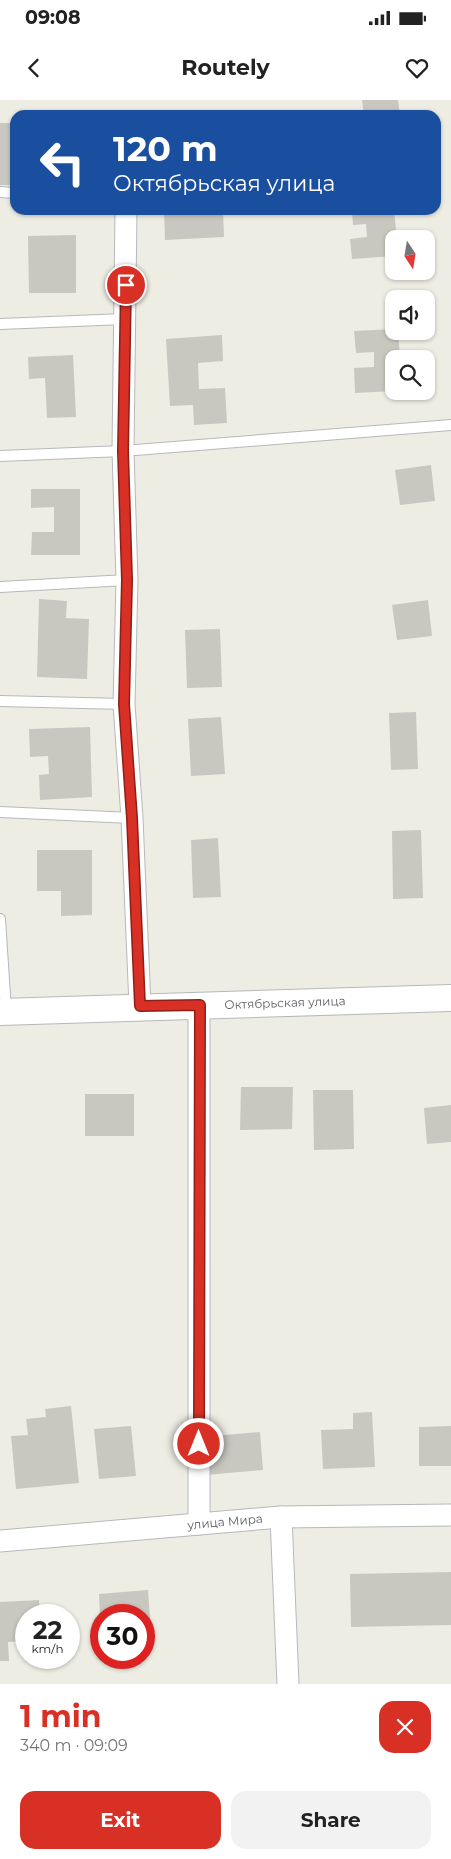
<!DOCTYPE html>
<html lang="en">
<head>
<meta charset="utf-8">
<style>
  :root { --surface:#fff; --page:#f2f2f2; --text:#222; --muted:#767676; --accent:#d93025 }
  body { margin:0; font-family:Montserrat,sans-serif; background:var(--page); color:var(--text); height:100vh; display:flex; flex-direction:column; font-size:19px; white-space:nowrap }
  * { box-sizing:border-box; margin:0 }
  p { font-size:16px; color:var(--muted) }
  .icon { flex:none; width:28px; height:28px; fill:none; stroke:currentColor; stroke-width:2; stroke-linecap:round; stroke-linejoin:round }
  .map { position:relative; height:1584px; overflow:hidden }
  .details { display:flex; flex-direction:column; background:var(--surface); flex:1 }
  .details>* { flex:none }
  .hud { position:absolute; left:10px; top:10px; width:431px; height:105px; border-radius:15px; box-shadow:0 1px 4px #0004; background:#1a4fa0; color:#fff; overflow:hidden }
  .needle { width:32px; rotate:168deg }
  .controls { position:absolute; left:385px; top:130px; display:grid; gap:10px }
  .controls a { display:grid; place-items:center; width:50px; height:50px; border-radius:10px; background:var(--surface); box-shadow:0 1px 4px #0004; font-size:25px }
  .speed { position:absolute; left:15px; top:1504px; display:flex; gap:10px; font-size:25px; font-weight:700; text-align:center }
  .speed>* { display:grid; place-content:center; width:65px; height:65px; border-radius:50%; background:var(--surface); box-shadow:0 1px 4px #0004; line-height:1 }
  .speed small { font-size:12px; font-weight:400 }
  .speed .limit { border:8px solid #d22; background:#fff; color:#111 }
  .pin { position:absolute; display:grid; place-items:center; width:42px; height:42px; color:#fff; margin:-21px; border:2px solid #fff; border-radius:50%; box-shadow:0 1px 5px #0007 }
  .me { position:absolute; width:55px; margin:-28px; rotate:0deg; stroke-linejoin:round; filter:drop-shadow(0 0 4px #0008) }
  .turn { display:flex; align-items:center; gap:18px; height:105px; padding:0 20px; font-size:22px }
  .turn .icon { width:65px; height:65px; stroke-width:2.5 }
  .turn b { display:block; font-size:35px; line-height:42px }
  .round { display:grid; place-items:center; flex:none; width:52px; height:52px; border-radius:15px; background:var(--page) }
  .headline { display:flex; align-items:center; justify-content:space-between; height:85px; padding:0 20px }
  h1 { font-size:30px; font-weight:700; line-height:38px; color:var(--accent) }
  .action { display:flex; gap:10px; margin-top:auto; padding:10px 20px }
  .action a { flex:1; height:58px; border-radius:15px; background:var(--accent); color:#fff; font-size:20px; font-weight:700; line-height:58px; text-align:center }
  .action a+a { background:var(--page); color:var(--text) }
  .status { display:flex; justify-content:space-between; align-items:center; height:35px; padding:0 25px; background:var(--surface); direction:ltr }
  .status svg { height:14px; fill:currentColor }
  header { display:flex; justify-content:space-between; align-items:center; height:65px; padding:0 20px; background:var(--surface); font-size:22px; font-weight:700 }
  .map>svg:first-child { display:block }
</style>
</head>
<body>
<div class="status"><b>09:08</b><svg viewBox="0 0 49 12"><path d="M0 12V9h3v3zM5 12V6h3v6zM10 12V3h3v9zM15 12V0h3v12zM26 1h20v11H26zM47 4h2v5h-2z"/></svg></div>
<header><svg class="icon" aria-label="back" viewBox="0 0 24 24"><path d="M15 5l-7 7 7 7"/></svg>Routely<svg class="icon" aria-label="heart" viewBox="0 0 24 24"><path d="M12 20l-8-8c-3-5 5-10 8-4 3-6 11-1 8 4z"/></svg></header>
<div class="map">
<svg width="451" height="1584" viewBox="0 0 451 1584">
  <rect width="100%" height="100%" fill="#eeede4"/>
  <g fill="#c9c8c0">
    <path d="M362,0H398L400,15H364Z"/>
    <path d="M0,23H15L14,85H0Z"/>
    <path d="M164,110H223L224,137L165,140Z"/>
    <path d="M352,110H394L397,139H394V156L352,159L350,139L367,137L366,124L353,125Z"/>
    <path d="M76,135V193H29L28,136Z"/>
    <path d="M394,229V231H398L400,259H394V291L355,293L354,268L374,267V252L356,253L354,231Z"/>
    <path d="M222,235L223,261L198,263L199,289L225,288L227,323L194,325L193,305L170,306L166,239Z"/>
    <path d="M73,255L76,317L47,318L45,278L29,279L28,257Z"/>
    <path d="M431,365L435,401L400,405L395,370Z"/>
    <path d="M31,389H80V455H31L32,432H54V407L31,408Z"/>
    <path d="M39,499L67,501L66,518L89,519L87,579L37,577Z"/>
    <path d="M428,500L432,536L397,540L392,505Z"/>
    <path d="M220,529L222,587L187,588L185,530Z"/>
    <path d="M416,612L418,669L391,670L389,613Z"/>
    <path d="M221,617L225,674L191,676L188,619Z"/>
    <path d="M90,627L92,697L40,700L39,675L49,674L48,656L30,657L29,629Z"/>
    <path d="M421,730L423,798L393,799L392,731Z"/>
    <path d="M218,738L221,797L193,798L191,740Z"/>
    <path d="M37,750H92V815L61,816V791H37Z"/>
    <path d="M241,987H293L292,1029L240,1030Z"/>
    <path d="M313,990H353L354,1049L314,1050Z"/>
    <rect x="85" y="994" width="49" height="42"/>
    <path d="M451,1005V1042L427,1044L424,1008Z"/>
    <path d="M71,1306L79,1383L16,1389L11,1336L28,1335L26,1319L46,1317L45,1309Z"/>
    <path d="M372,1312L375,1367L323,1369L321,1330L353,1329V1313Z"/>
    <path d="M131,1326L136,1376L99,1379L94,1329Z"/>
    <path d="M451,1326V1366H419V1327Z"/>
    <path d="M260,1332L263,1370L206,1375L203,1337Z"/>
    <path d="M451,1472V1525L351,1527L350,1474Z"/>
    <path d="M148,1490L151,1533L144,1534V1515H100L99,1494Z"/>
    <path d="M39,1500L40,1515H26V1541L8,1542L9,1561H0V1502Z"/>
  </g>
  <g fill="none" stroke-linecap="round" stroke-linejoin="round">
    <g stroke="#b6b8be" stroke-width="12">
      <g id="service">
        <path d="M0,92L15,93"/>
        <path d="M0,224L125,219"/>
        <path d="M0,356L123,351L451,325"/>
        <path d="M0,487L127,480"/>
        <path d="M0,601L124,604"/>
        <path d="M0,712L132,718"/>
        <path d="M0,819L6,911"/>
      </g>
    </g>
    <g stroke="#b6b8be" stroke-width="23">
      <g id="minor">
        <path d="M126,110L123,351L127,480L124,604L132,718L140,906"/>
        <path d="M281,1417L288,1584"/>
        <path d="M199,1424V905"/>
        <path d="M0,1441L281,1417L451,1415"/>
      </g>
    </g>
    <g stroke="#b6b8be" stroke-width="28">
      <path id="tertiary" d="M0,912L451,898"/>
    </g>
    <use href="#service" stroke="#fff" stroke-width="10"/>
    <use href="#minor" stroke="#fff" stroke-width="21"/>
    <use href="#tertiary" stroke="#fff" stroke-width="26"/>
  </g>
  <g fill="none" stroke-linecap="round" stroke-linejoin="round">
    <g stroke="#8d1f18" stroke-width="12">
      <path id="route" d="M126,185L123,351L127,480L124,604L132,718L140,906L200,905L199,1344"/>
    </g>
    <use href="#route" stroke="#d93025" stroke-width="9"/>
  </g>
  <g text-anchor="middle" stroke-width="5" stroke-linejoin="round" paint-order="stroke">
    <g font-size="12" fill="#5c5e64" stroke="#fff">
      <text transform="translate(285 903) rotate(-2)" y="4">Октябрьская улица</text>
      <text transform="translate(225 1422) rotate(-5)" y="4">улица Мира</text>
    </g>
  </g>
</svg>
<div class="controls">
<a><svg class="needle" viewBox="-14 -14 28 28"><path d="M0-13l5 13h-10z" fill="#e53935"/><path d="M0 13l5-13h-10z" fill="#767676"/></svg></a>
<a><svg class="icon" aria-label="sound" viewBox="0 0 24 24"><path d="M4 9h4l5-4v14l-5-4H4zM17 9q2 3 0 6"/></svg></a>
<a><svg class="icon" aria-label="search" viewBox="0 0 24 24"><circle cx="10" cy="10" r="6"/><path d="M15 15l6 6"/></svg></a>
</div>
<div class="speed"><div>22<small>km/h</small></div><div class="limit">30</div></div>
<div class="pin" style="left:126px;top:185px;background:#d93025"><svg class="icon" aria-label="arrive" viewBox="0 0 24 24"><path d="M6 21V4h12l-3 4 3 4H6"/></svg></div>
<svg class="me" style="left:199px;top:1344px" viewBox="-20 -20 40 40"><circle r="17" fill="#d93025" stroke="#fff" stroke-width="3"/><path d="M0-11L8 9 0 5-8 9z" fill="#fff"/></svg>
<div class="hud">
<div class="turn"><svg class="icon" aria-label="left" viewBox="0 0 24 24"><path d="M17 20v-9H6M10 6l-5 5 5 5"/></svg><div><b>120 m</b>Октябрьская улица</div></div>
</div>
</div>
<section class="details">
<div class="headline"><div><h1>1 min</h1><p>340 m · 09:09</p></div><a class="round" style="background:#d93025;color:#fff"><svg class="icon" aria-label="close" viewBox="0 0 24 24"><path d="M6 6l12 12M18 6L6 18"/></svg></a></div>
<div class="action"><a>Exit</a><a>Share</a></div>
</section>
</body>
</html>
